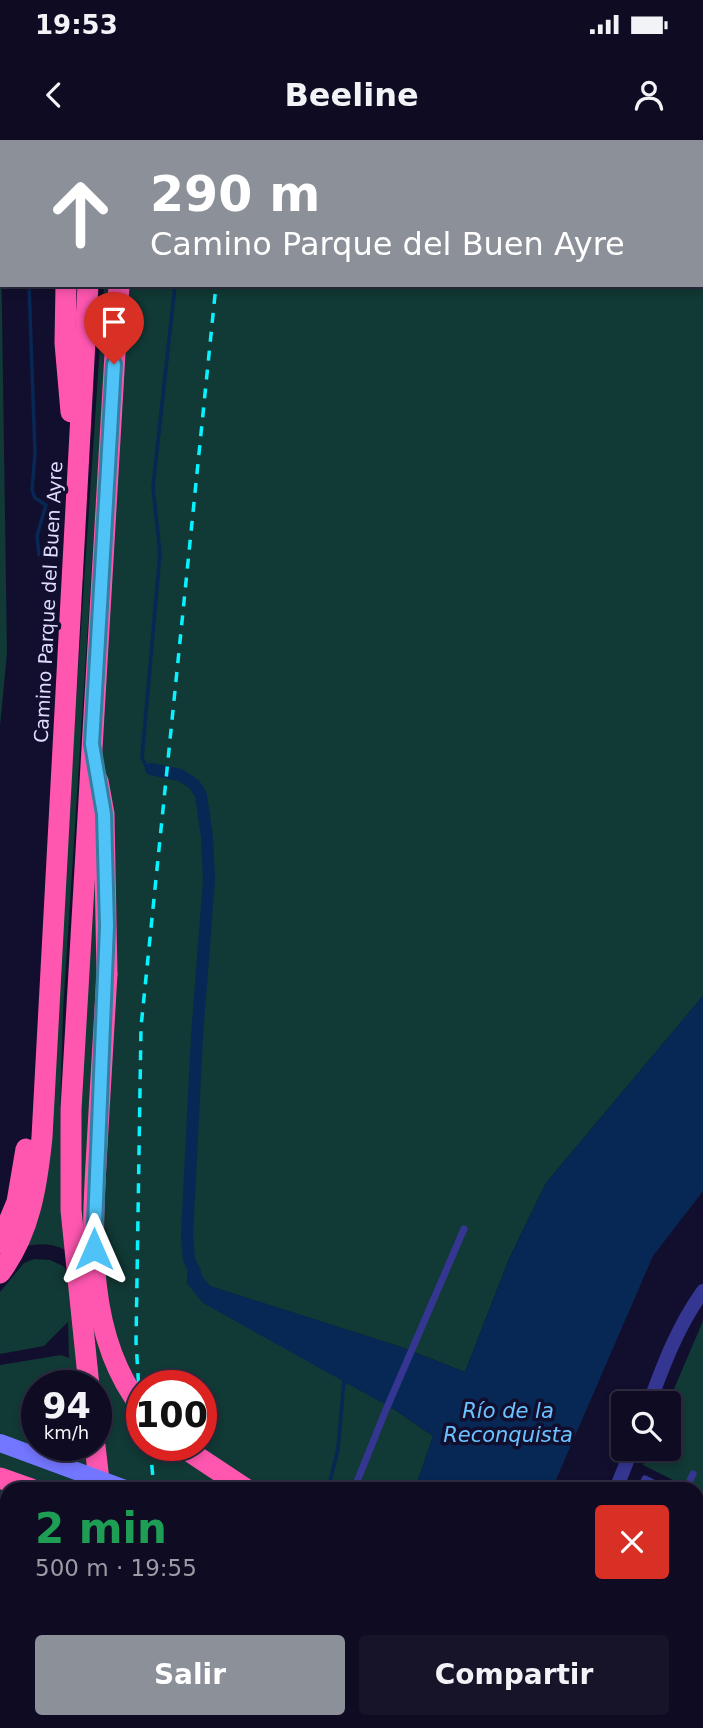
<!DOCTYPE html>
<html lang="es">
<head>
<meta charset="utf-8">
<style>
  :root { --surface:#0e0b22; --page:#17142a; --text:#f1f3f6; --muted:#9b9ba5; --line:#2e2b40; --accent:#8c9099 }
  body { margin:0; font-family:"DejaVu Sans",sans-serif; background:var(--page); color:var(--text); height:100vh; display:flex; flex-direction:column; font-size:26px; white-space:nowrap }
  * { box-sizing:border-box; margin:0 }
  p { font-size:23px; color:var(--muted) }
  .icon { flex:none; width:38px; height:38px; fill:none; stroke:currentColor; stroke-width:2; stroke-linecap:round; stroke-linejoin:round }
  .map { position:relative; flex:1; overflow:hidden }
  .details { position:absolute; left:0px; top:1342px; width:704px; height:247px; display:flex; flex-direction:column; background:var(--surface); border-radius:21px 21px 0 0; box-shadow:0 4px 10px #0003,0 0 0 2px var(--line) }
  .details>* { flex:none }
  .top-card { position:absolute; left:0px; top:0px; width:704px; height:147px; box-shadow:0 4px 10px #0003,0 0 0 2px var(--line); background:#8c9099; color:#fff; overflow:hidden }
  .fabs { position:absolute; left:611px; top:1251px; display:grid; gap:14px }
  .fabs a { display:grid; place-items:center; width:70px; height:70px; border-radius:7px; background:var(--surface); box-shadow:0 4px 10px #0003,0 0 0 2px var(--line); font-size:35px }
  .speed { position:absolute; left:21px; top:1230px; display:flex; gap:14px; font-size:35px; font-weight:700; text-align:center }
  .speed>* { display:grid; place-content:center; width:91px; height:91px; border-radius:50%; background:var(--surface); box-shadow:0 4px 10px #0003,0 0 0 2px var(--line); line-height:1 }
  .speed small { font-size:18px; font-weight:400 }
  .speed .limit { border:10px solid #d22; background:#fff; color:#111 }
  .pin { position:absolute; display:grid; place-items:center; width:60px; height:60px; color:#fff; margin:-72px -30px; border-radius:50% 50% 50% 0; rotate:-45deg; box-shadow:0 0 7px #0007 }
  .pin .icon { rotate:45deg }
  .me { position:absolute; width:77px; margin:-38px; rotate:0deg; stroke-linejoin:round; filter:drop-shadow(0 0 5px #0008) }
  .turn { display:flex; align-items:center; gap:24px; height:147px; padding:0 35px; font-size:32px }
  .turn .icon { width:91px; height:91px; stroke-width:2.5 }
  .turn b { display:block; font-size:49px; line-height:60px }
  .round { display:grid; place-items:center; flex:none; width:74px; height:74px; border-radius:7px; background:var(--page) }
  .overview { display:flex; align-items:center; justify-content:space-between; height:119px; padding:0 35px }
  h1 { font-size:42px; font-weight:700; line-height:52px; color:#1e9e55 }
  .primary-button { display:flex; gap:14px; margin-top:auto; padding:14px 35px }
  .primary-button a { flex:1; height:80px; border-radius:7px; background:var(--accent); color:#fff; font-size:28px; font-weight:700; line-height:80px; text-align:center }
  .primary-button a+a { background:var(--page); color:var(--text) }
  .status { display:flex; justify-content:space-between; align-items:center; height:49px; padding:0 35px; background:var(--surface); direction:ltr }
  .status svg { height:19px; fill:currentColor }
  header { display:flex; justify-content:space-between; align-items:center; height:91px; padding:0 35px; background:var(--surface); font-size:32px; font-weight:700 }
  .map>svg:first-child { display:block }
</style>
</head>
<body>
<div class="status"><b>19:53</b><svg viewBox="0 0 49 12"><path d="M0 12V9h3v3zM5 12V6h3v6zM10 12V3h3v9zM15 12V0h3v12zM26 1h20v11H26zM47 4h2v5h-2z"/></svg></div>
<header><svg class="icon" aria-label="back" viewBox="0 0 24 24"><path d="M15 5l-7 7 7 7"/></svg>Beeline<svg class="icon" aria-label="person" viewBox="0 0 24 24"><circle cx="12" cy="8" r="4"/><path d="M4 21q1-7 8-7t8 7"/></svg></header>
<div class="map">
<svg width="703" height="1588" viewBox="0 0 703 1588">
  <rect width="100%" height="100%" fill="#120f2e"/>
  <g fill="#113935" fill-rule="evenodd">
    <path d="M138,0H703V856L546,1043L509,1119L465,1232L401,1207L209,1146L189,1120L187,1143L395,1270L433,1296L415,1349H100L96,1306V1246L71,1070L119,145H702V2H138ZM142,1246H201V1306H142Z"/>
    <path d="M0,37L7,513L0,586Z"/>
    <path d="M104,145H110L63,871L60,972L64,1060L80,1246H37V1306H85L89,1349H7V1569L0,1567V1225L61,1215L69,1218L68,1182L44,1206L0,1214V1152L24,1123L34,1119L50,1120L63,1126L69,1132L67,1111C52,1103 40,1103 23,1107L73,608Z"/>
    <path d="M703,1181V1355L697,1352L696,1349H691L643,1325L650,1309H668V1263Z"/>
    <path d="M200,1582H336L334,1588H204Z"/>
    <path d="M475,1582H617L633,1588H473Z"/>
  </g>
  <g fill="#072754">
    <path d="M703,856V1051L653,1116L552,1349H415L433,1296L395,1270L203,1163L187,1143L189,1119L210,1146L401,1207L465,1232L509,1119L546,1043Z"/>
    <path d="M336,1582H475L473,1588H334Z"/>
  </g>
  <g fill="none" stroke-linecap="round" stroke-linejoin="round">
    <g stroke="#072754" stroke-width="3.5">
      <path d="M192,2L193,0"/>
      <path d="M0,17H2"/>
      <path d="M29,145L35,313L32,350L35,358L46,365L37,396L39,415"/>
      <path d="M151,629L146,626L142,618L160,413L153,347L175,145"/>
      <path d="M328,1349L338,1309L344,1241"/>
    </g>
    <g stroke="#072754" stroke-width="12">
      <path d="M151,629L180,635L194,644L201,655L207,697L209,740L197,896L187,1095L189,1119L195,1132"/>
      <path d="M0,1504L7,1506"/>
      <path d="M200,1582L204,1588"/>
    </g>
    <g stroke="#353692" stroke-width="7">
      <path d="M354,1349L385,1272L464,1089"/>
      <path d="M640,1349L645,1339L665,1349"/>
      <path d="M686,1349L693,1334"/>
      <path d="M696,1366L703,1369"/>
      <path d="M696,1430L703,1416"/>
      <path d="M45,1582L59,1588"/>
      <path d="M254,1588L256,1582"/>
    </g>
    <g stroke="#353692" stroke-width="14">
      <path d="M649,1264C664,1223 678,1186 703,1151"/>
      <path d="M616,1349L632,1309"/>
      <path d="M696,1520L703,1523"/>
    </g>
    <g stroke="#7376ff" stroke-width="18">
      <path d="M0,1533L7,1537"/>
      <path d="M696,1561L703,1564"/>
      <path d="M112,1582L127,1588"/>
    </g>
    <g stroke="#ff57b0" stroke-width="21">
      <path d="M30,0L35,2"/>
      <path d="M65,0V2"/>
      <path d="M94,0V2"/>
      <path d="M138,2V0"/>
      <path d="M66,145L65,203L71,272"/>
      <path d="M98,641L104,674L107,834"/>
      <path d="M0,1103L17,1062L26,1009"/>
      <path d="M0,1133C30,1093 37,1046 42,997L88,145"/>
      <path d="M89,1246L71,1070V969L119,145"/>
      <path d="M95,1306L100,1349"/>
      <path d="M181,1306L246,1349"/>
      <path d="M0,1338L31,1349"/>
      <path d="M0,1462L7,1465"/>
      <path d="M0,1572L7,1574"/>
      <path d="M330,1582L346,1588"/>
      <path d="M664,1582L680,1588"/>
    </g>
    <g stroke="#08f3ff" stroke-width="3.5" stroke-dasharray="10 9" stroke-linecap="butt">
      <path d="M240,2V0"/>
      <path d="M142,1300L136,1202L141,887L216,145"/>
      <path d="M150,1306L154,1349"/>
      <path d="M181,1582L182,1588"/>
    </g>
    <path stroke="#7376ff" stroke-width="18" d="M0,1303L125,1349"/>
    <path stroke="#ff57b0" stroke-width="21" d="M107,834C104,886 101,937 98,989C93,1082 81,1190 142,1268"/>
  </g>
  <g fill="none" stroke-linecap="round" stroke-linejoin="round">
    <g stroke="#337fa1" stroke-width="18">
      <path id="route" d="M94,1109L107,786L104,674L92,604L114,224"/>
    </g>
    <use href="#route" stroke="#4fc3f7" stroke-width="12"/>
  </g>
  <g text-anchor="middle" stroke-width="7" stroke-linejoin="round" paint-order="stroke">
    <g font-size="19" fill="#dedcff" stroke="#120f2e">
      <text transform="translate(48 462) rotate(-87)" y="7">Camino Parque del Buen Ayre</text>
    </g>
    <g font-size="21" font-style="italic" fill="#6ac2ff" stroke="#120f2e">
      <text x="508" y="1278">Río de la<tspan x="508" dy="24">Reconquista</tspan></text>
    </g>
  </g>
</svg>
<div class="fabs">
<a><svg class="icon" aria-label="search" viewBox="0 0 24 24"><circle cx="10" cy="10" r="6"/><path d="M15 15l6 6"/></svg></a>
</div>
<div class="speed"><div>94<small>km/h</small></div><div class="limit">100</div></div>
<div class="pin" style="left:114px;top:224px;background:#d93025"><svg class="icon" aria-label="arrive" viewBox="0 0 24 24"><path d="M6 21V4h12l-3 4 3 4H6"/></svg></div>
<svg class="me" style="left:94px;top:1109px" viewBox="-20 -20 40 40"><path d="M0-17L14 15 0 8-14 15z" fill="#4fc3f7" stroke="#fff" stroke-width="4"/></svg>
<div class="top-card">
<div class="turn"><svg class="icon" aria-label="ahead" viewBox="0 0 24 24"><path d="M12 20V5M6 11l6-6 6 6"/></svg><div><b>290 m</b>Camino Parque del Buen Ayre</div></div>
</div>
<section class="details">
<div class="overview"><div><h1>2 min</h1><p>500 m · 19:55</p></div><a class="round" style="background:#d93025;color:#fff"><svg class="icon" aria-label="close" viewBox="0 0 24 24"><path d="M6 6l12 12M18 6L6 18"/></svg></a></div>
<div class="primary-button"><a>Salir</a><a>Compartir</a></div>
</section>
</div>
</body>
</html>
